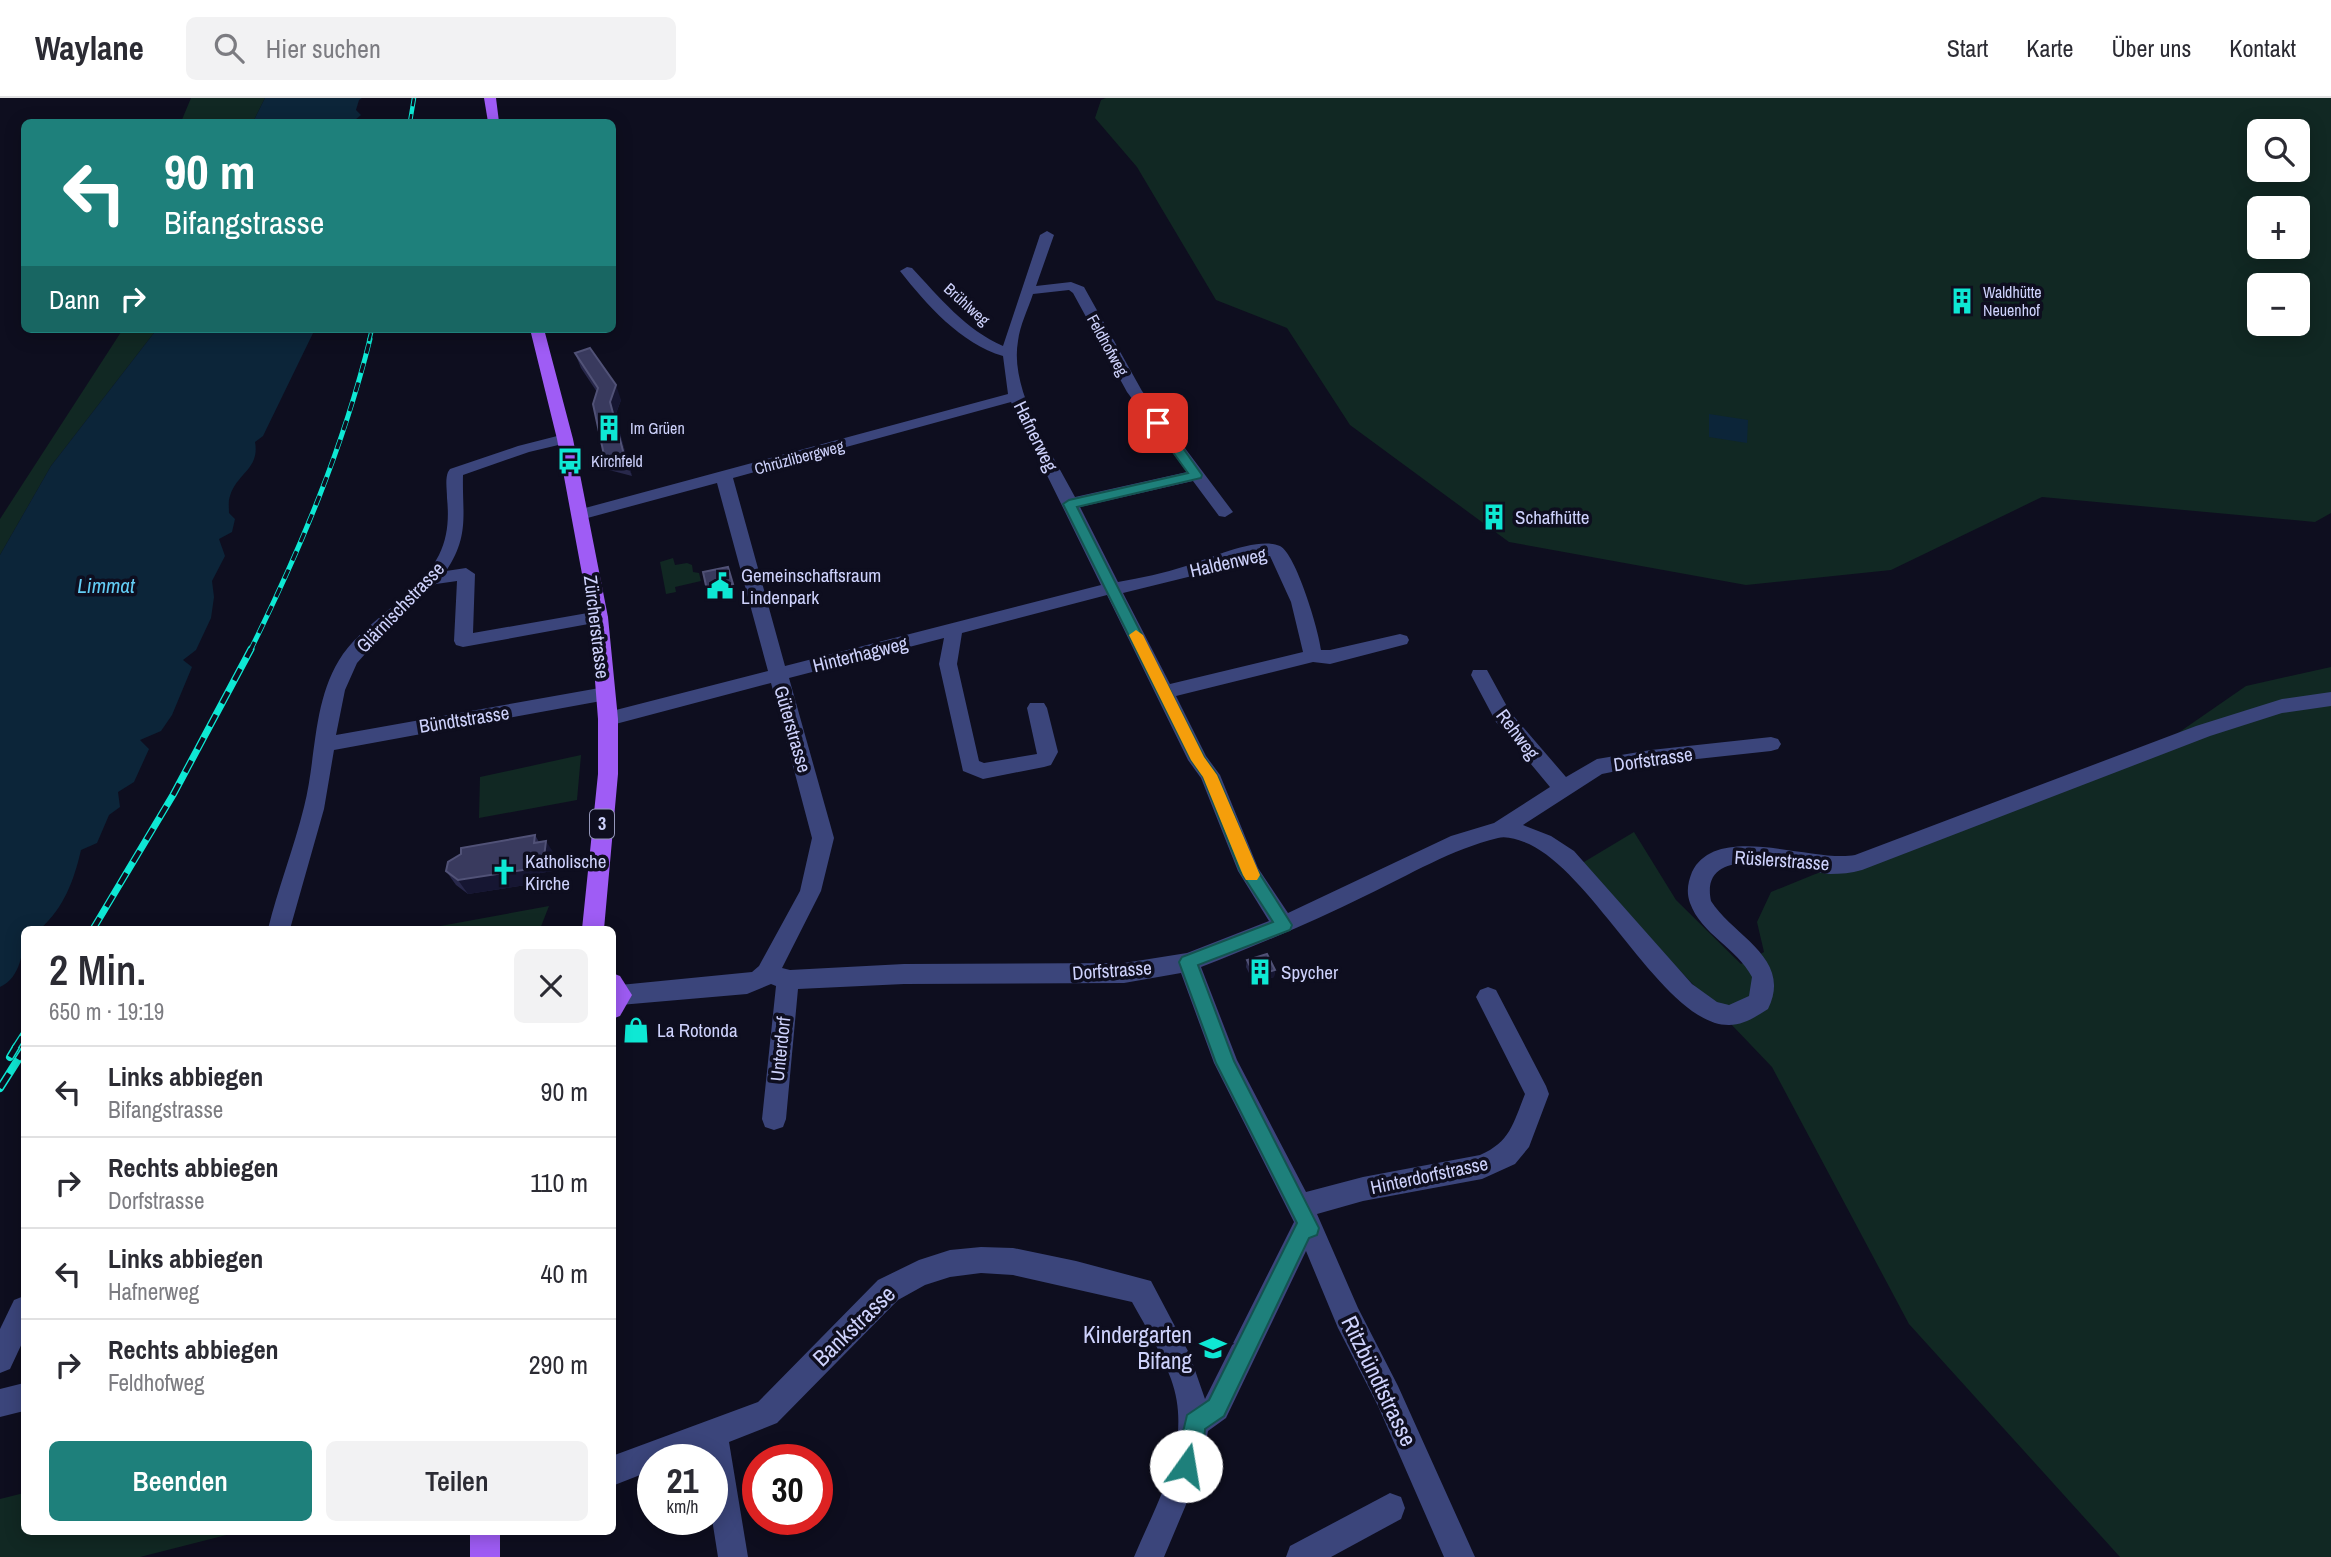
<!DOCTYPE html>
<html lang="de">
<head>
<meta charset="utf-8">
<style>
  :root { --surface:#fff; --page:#f2f2f3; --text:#2b2b33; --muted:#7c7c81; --line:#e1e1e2; --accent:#1e807b }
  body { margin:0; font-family:"Archivo Narrow",sans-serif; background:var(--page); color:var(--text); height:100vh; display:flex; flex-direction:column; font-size:26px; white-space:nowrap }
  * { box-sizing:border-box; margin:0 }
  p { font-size:23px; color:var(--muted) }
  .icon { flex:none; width:38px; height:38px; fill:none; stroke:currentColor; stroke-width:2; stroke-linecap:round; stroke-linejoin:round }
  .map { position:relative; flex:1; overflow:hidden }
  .side { position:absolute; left:21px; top:828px; width:595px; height:609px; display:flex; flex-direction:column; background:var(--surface); border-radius:10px; box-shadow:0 4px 18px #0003 }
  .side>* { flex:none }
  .top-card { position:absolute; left:21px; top:21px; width:595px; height:214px; border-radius:10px; box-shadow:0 4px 18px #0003; background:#1e807b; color:#fff; overflow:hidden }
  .fabs { position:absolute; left:2247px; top:21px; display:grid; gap:14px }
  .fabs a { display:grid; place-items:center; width:63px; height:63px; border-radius:10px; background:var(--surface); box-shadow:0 4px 18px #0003; font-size:35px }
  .speed { position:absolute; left:637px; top:1346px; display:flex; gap:14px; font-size:35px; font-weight:700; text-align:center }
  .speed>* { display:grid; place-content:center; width:91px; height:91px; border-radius:50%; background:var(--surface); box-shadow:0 4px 18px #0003; line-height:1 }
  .speed small { font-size:18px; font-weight:400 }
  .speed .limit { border:10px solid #d22; background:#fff; color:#111 }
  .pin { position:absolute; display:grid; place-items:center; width:60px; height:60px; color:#fff; margin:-30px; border-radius:14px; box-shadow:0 4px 10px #0006 }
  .me { position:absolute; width:77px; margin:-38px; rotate:13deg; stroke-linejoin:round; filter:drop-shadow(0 0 5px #0008) }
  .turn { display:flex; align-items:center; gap:24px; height:147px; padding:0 28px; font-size:32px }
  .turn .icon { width:91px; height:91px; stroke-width:2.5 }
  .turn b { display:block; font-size:49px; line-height:60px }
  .then { display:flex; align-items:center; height:66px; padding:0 28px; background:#0003; gap:14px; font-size:26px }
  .round { display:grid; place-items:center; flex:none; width:74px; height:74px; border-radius:10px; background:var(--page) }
  .overview { display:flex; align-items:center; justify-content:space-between; height:119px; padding:0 28px }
  h1 { font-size:42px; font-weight:600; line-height:52px }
  .action { display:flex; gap:14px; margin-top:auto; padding:14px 28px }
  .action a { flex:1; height:80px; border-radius:10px; background:var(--accent); color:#fff; font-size:28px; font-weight:600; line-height:80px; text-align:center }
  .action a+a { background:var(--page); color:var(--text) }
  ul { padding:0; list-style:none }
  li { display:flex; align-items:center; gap:21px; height:91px; padding:0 28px; border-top:2px solid var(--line) }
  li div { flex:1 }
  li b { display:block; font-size:26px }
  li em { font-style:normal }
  header { display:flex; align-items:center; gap:42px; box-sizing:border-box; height:98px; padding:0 35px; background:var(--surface); border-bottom:2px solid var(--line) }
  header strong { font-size:33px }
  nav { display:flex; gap:38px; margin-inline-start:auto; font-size:24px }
  .search { width:490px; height:63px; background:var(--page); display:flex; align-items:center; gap:18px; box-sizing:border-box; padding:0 24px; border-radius:10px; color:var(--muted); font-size:26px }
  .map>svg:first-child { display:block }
</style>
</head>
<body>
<header>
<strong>Waylane</strong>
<div class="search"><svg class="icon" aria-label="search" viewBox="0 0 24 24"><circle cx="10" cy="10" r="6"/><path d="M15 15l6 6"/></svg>Hier suchen</div>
<nav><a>Start</a><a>Karte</a><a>Über uns</a><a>Kontakt</a></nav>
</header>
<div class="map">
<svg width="2331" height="1459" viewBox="0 0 2331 1459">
  <rect width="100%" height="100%" fill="#0e0e1f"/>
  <g fill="#112823" fill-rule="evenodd">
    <path d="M191,0H265L253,24H181Z"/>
    <path d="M1106,0H2331V415L2315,424L2042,399L1891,472L1746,487L1509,444L1350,327L1287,230L1216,202L1137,69L1095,20L1101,2ZM2259,33H2298V72H2259ZM2259,110H2298V149H2259ZM2259,187H2298V226H2259Z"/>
    <path d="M123,231H157L51,368L0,457V421Z"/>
    <path d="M673,460L675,467L687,465L692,467L693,474L699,475L701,483L675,489L676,494L666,496L660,464Z"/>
    <path d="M2331,569V1459H2120L1909,1226L1772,969L1579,767L1634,734L1676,802L1741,866L1764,854L1757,824L1771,794L1906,739L2139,662L2246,588Z"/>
    <path d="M581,657L577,702L479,720L480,679Z"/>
    <path d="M549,808L540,831H424Z"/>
    <path d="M24,1395V1433H242L140,1459H0V1401Z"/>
  </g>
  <g fill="#0c2539">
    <path d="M265,0H362L359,2L356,12L361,17L355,22L356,24H253Z"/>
    <path d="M157,231H315L263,338L255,344C260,371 237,375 230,398C228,403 229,410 229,415L235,421L232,434L219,441L225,458L212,483L214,499L211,520L196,552L183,562L192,569L172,617L161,633L140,642L149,651L134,684L118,694L120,709L109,717L97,745L81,752C74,782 64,810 40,831H24C24,851 21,880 0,889V457L51,368Z"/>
    <path d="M1709,316L1748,322L1747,345L1709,339Z"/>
  </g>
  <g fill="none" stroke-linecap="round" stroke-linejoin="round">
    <g fill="#3b457b" fill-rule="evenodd">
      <path d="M1047,133L1054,137L1036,188L1071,184L1084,189L1142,293L1233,414L1225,419L1219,418L1193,383L1080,409L1118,484C1141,480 1164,475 1186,468C1209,461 1257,438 1280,448C1296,456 1319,533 1321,552H1330L1400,536L1407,538L1409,542L1407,546L1330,566L1313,564L1176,598L1206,658L1220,677L1258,770L1288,815L1451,738L1494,725L1550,689L1496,624L1471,577L1473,572H1487L1510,614L1566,679L1597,661L1651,652L1771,639L1778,641L1781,646L1778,651L1771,653L1651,666L1602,676L1523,727L1551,738L1574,753L1692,886L1717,904L1729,907L1749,898L1752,879C1737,850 1701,836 1690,805C1686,794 1688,784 1692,774C1717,723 1812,765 1855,757L2196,628L2282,601L2331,594V608L2282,615L2210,638L1862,772C1851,775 1841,776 1830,776C1798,773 1698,741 1711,803C1734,839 1793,860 1768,911C1757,918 1744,927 1729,927C1664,928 1592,769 1524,744C1516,741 1506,738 1498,740C1452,751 1409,777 1367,797C1312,824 1258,847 1201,869L1237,962L1306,1094L1363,1079L1480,1057C1510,1044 1513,1026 1525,996L1476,899L1480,892L1488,889L1496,892L1546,988L1549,996L1529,1049L1515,1066L1482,1081L1363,1103L1317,1116L1358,1210L1398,1288L1475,1459H1444L1378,1308L1338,1230L1306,1153L1226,1320L1208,1333L1201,1371L1164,1459H1134C1158,1401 1194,1345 1171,1281C1161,1254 1146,1229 1132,1204L1013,1177L981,1175L950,1179L925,1187L898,1202L777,1325L729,1344L748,1459H718L712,1421V1362H702L701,1354L682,1362H653V1372L612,1388V1358L758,1304L878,1182L919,1162L950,1152L981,1149L1013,1150L1076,1163L1151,1183L1189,1255L1205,1301L1294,1124L1214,965L1181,875L1124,885L904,886L798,891L786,1021L783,1029L774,1032L765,1029L762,1021L776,888L771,886L747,896L620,907L612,904V890L620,887L752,874L759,868L800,793L812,740L771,585L608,628L601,626L598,621L601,616L608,614L768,573L717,385L580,422L572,417L574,413L1008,296L1003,258C961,246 926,206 900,173L907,169L912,170C939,199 966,232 1003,248L1040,137ZM1069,192L1073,195L1127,294L1187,374L1075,399C1053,356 1009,293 1018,243C1020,227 1028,211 1033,196ZM1011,304L1101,487L785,568L733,380ZM1270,458L1291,504L1303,554L1170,586L1123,495L1188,479L1247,460ZM1107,497L1188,662L1201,680L1238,773L1269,823L1187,855L1124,865L904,866L790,872L782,870L821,793L834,740L789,580L944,540L939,566L963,673L983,681L1044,669L1051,667L1058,654L1047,610L1044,605H1030L1027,610L1037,656L984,665L979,663L957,566L962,535Z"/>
      <path d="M565,336L573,341L571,344L529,354L463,377C462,416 470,437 446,473L466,470L475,476L473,535L599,513L605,515L608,519L605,523L463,549L456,547L454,543L457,483L436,486L383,536L357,565L345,592L336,637L605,589L612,591L615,596L612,601L334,652L324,711L290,831H268C278,790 294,750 304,709C317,658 312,601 343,556C370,519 418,498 439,457C448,439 449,420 447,400C447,391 445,382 448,374L450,371L518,348Z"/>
      <path d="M24,1198V1241L10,1271L0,1275V1231L14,1202Z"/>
      <path d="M24,1285V1313L0,1319V1291Z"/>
      <path d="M1390,1395L1401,1399L1405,1410L1401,1421L1331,1459H1286L1290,1448Z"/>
    </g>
    <g fill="#9f5cf5" fill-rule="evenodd">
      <path d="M484,0H496L499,24H488Z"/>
      <path d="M530,231H544L573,341L608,519L618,621V676L604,831H582L598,676V621L590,519L557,341Z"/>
      <path d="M612,875L620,878L632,897L620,918L612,921Z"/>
      <rect x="470" y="1433" width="30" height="26"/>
    </g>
    <g stroke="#0ee8d4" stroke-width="4.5">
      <g id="rail-far3">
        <path d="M410,24L414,0"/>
        <path d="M369,243L372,231"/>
      </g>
    </g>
    <g stroke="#0ee8d4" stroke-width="5">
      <path id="rail-far2" d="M250,553C300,452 343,350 370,241"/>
    </g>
    <g stroke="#0ee8d4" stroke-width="7">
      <g id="rail-far1">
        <path d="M93,831L173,697L251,551"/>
        <path d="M15,950L24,936"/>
      </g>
    </g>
    <g stroke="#0ee8d4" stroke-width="8">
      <g id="rail">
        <path d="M10,959L16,949"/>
        <path d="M0,990L24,952"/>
      </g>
    </g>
    <use href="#rail-far3" stroke="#0e0e1f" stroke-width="2.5" stroke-dasharray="8" stroke-linecap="butt"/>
    <use href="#rail-far2" stroke="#0e0e1f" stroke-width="3.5" stroke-dasharray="10" stroke-linecap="butt"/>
    <use href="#rail-far1" stroke="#0e0e1f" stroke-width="4.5" stroke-dasharray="13" stroke-linecap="butt"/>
    <use href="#rail" stroke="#0e0e1f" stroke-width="5" stroke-dasharray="17" stroke-linecap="butt"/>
  </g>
  <g fill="#28284b">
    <path d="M575,255L621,302L615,318L632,378L609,372L604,357L597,294L581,270Z"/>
    <path d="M535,737L539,744L555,757L553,773L540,775L539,785L468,796L456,787L446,773Z"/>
    <path d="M1247,862L1275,872L1274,879L1254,885L1246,869Z"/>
  </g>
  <g fill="#161632">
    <path d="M616,287L621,302L615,318L632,378L626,364L610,304Z"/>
    <path d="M728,469L735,494L710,499L707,492Z"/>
    <path d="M546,743L555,757L553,773L540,775L539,785L468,796L458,782L531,761Z"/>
    <path d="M1275,872L1274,879L1254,885L1255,878Z"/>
  </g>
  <g fill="#393a5e" stroke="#515277" stroke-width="2">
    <path d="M590,250L616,287L610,304L626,364L604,357L593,306L598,290L575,255Z"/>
    <path d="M728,469L733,486L707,492L703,474Z"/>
    <path d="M535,737L534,745L546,743L544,759L531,761L530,771L458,782L446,773L448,764L461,756V750Z"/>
    <path d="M1267,856L1275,872L1255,878L1247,862Z"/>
  </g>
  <path fill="#1e807b" stroke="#145350" stroke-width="2" d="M1154,322H1163L1202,377L1201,380L1077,409L1204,659L1217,677L1256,770L1292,827L1290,832L1198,867L1234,963L1319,1130L1317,1137L1309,1140L1224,1318L1205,1331L1204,1345L1194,1376L1186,1379L1178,1376L1175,1368L1187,1317L1209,1302L1297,1125L1216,965L1179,864L1182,859L1273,824L1240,773L1203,679L1191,662L1063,406L1069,402L1188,375L1152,325Z"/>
  <path fill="#f59e0b" d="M1136,532L1143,537L1204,659L1217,677L1260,777L1257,782H1246L1243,777L1203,679L1191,662L1129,537Z"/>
  <defs>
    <g id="building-bare" transform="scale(2.1)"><path d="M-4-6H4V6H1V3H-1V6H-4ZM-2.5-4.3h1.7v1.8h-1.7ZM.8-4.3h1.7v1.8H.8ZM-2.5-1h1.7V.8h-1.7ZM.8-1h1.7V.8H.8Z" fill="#0ee8d4" stroke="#0e0e1f" stroke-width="2.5" paint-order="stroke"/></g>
    <g id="bus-bare" transform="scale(2.1)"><path d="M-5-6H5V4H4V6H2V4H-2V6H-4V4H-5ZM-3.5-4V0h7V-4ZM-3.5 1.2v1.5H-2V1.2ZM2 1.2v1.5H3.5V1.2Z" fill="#0ee8d4" stroke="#0e0e1f" stroke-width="2.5" paint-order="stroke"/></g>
    <g id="civic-bare" transform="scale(2.1)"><path d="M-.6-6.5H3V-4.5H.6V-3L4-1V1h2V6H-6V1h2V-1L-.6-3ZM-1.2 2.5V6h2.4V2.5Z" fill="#0ee8d4" stroke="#0e0e1f" stroke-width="2.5" paint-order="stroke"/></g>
    <g id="church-bare" transform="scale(2.1)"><path d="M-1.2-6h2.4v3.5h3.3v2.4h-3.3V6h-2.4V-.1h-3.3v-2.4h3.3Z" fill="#0ee8d4" stroke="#0e0e1f" stroke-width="2.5" paint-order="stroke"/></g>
    <g id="shop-bare" transform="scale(2.1)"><path d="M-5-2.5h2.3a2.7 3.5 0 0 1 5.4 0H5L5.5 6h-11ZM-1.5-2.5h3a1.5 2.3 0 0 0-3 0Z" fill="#0ee8d4" stroke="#0e0e1f" stroke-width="2.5" paint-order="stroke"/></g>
    <g id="school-bare" transform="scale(2.1)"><path d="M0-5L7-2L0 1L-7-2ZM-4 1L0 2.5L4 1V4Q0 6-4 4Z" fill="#0ee8d4" stroke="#0e0e1f" stroke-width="2.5" paint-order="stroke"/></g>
  </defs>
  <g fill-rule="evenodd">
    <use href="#building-bare" x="1962" y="203"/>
    <use href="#building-bare" x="609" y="330"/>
    <use href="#bus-bare" x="570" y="363"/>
    <use href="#building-bare" x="1494" y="419"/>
    <use href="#civic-bare" x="720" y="488"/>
    <use href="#church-bare" x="504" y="774"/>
    <use href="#building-bare" x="1260" y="874"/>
    <use href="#shop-bare" x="636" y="932"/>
    <use href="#school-bare" x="1213" y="1250"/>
  </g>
  <g text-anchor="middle" stroke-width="7" stroke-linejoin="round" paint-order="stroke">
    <g font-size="16" fill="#ced2fc" stroke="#0e0e1f" text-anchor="start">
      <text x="1983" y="200">Waldhütte<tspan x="1983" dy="18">Neuenhof</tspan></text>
      <text x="630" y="336">Im Grüen</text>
      <text x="591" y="369">Kirchfeld</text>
    </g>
    <g font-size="16" fill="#ced2fc" stroke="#0e0e1f">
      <text transform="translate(967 206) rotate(42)" y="6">Brühlweg</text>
      <text transform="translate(1108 247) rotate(61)" y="6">Feldhofweg</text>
      <text transform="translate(799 359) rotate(-15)" y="6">Chrüzlibergweg</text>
    </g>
    <rect fill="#0e0e1f" stroke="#9497ba" stroke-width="2" x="590" y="711.5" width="24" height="29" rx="5"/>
    <g font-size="18" font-weight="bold" fill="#ced2fc">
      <text x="602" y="732">3</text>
    </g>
    <g font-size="19" fill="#ced2fc" stroke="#0e0e1f">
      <text transform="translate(1036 338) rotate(64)" y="7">Hafnerweg</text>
      <text transform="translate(1228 464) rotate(-13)" y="7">Haldenweg</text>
      <text transform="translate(400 509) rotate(-46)" y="7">Glärnischstrasse</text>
      <text transform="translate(597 529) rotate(83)" y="7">Zürcherstrasse</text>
      <text transform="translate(860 556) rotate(-14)" y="7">Hinterhagweg</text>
      <text transform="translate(464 621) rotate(-9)" y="7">Bündtstrasse</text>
      <text transform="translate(793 631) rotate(74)" y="7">Güterstrasse</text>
      <text transform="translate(1518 636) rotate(53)" y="7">Rehweg</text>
      <text transform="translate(1653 661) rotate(-8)" y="7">Dorfstrasse</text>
      <text transform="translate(1782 762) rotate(4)" y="7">Rüslerstrasse</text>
      <text transform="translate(1112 872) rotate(-4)" y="7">Dorfstrasse</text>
      <text transform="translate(780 951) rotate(-84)" y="7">Unterdorf</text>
      <text transform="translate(1429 1077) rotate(-12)" y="7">Hinterdorfstrasse</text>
    </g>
    <g font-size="19" fill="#ced2fc" stroke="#0e0e1f" text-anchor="start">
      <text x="1515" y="426">Schafhütte</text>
      <text x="741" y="484">Gemeinschaftsraum<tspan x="741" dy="22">Lindenpark</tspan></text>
      <text x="525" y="770">Katholische<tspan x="525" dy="22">Kirche</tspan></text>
      <text x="1281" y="881">Spycher</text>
      <text x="657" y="939">La Rotonda</text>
    </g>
    <g font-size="21" font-style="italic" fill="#63cdf5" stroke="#0e0e1f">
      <text x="106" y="495">Limmat</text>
    </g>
    <g font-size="23" fill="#ced2fc" stroke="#0e0e1f">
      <text transform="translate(854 1228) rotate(-44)" y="8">Bankstrasse</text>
      <text transform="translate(1379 1283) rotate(64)" y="8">Ritzbündtstrasse</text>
    </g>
    <g font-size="23" fill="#ced2fc" stroke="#0e0e1f" text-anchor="end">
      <text x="1192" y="1245">Kindergarten<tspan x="1192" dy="26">Bifang</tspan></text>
    </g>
  </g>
</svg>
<div class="fabs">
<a><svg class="icon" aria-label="search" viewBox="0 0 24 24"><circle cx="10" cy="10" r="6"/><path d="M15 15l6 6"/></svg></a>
<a>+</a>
<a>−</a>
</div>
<div class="speed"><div>21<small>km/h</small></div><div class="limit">30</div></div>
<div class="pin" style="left:1158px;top:325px;background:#d93025"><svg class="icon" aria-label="arrive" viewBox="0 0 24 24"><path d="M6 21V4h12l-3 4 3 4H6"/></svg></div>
<svg class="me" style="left:1186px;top:1368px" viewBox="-20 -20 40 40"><circle r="19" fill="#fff"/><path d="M0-13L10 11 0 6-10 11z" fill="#1e807b"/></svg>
<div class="top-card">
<div class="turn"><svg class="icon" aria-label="left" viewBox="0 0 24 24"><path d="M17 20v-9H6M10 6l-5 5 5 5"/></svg><div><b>90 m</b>Bifangstrasse</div></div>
<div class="then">Dann<svg class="icon" aria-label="right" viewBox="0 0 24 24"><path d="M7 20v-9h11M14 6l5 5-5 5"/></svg></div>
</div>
<section class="side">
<div class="overview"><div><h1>2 Min.</h1><p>650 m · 19:19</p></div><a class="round"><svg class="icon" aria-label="close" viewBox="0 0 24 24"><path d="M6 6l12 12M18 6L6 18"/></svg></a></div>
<ul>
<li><svg class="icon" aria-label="left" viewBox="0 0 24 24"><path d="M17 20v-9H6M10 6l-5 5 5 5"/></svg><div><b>Links abbiegen</b><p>Bifangstrasse</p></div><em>90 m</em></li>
<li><svg class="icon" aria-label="right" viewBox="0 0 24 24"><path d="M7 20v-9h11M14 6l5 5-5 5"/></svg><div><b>Rechts abbiegen</b><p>Dorfstrasse</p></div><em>110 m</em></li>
<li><svg class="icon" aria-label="left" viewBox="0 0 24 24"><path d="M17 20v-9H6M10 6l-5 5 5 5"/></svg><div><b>Links abbiegen</b><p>Hafnerweg</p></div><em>40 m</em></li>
<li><svg class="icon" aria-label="right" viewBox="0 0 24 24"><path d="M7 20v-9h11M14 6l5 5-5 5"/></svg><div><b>Rechts abbiegen</b><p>Feldhofweg</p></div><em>290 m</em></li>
</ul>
<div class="action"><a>Beenden</a><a>Teilen</a></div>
</section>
</div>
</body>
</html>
